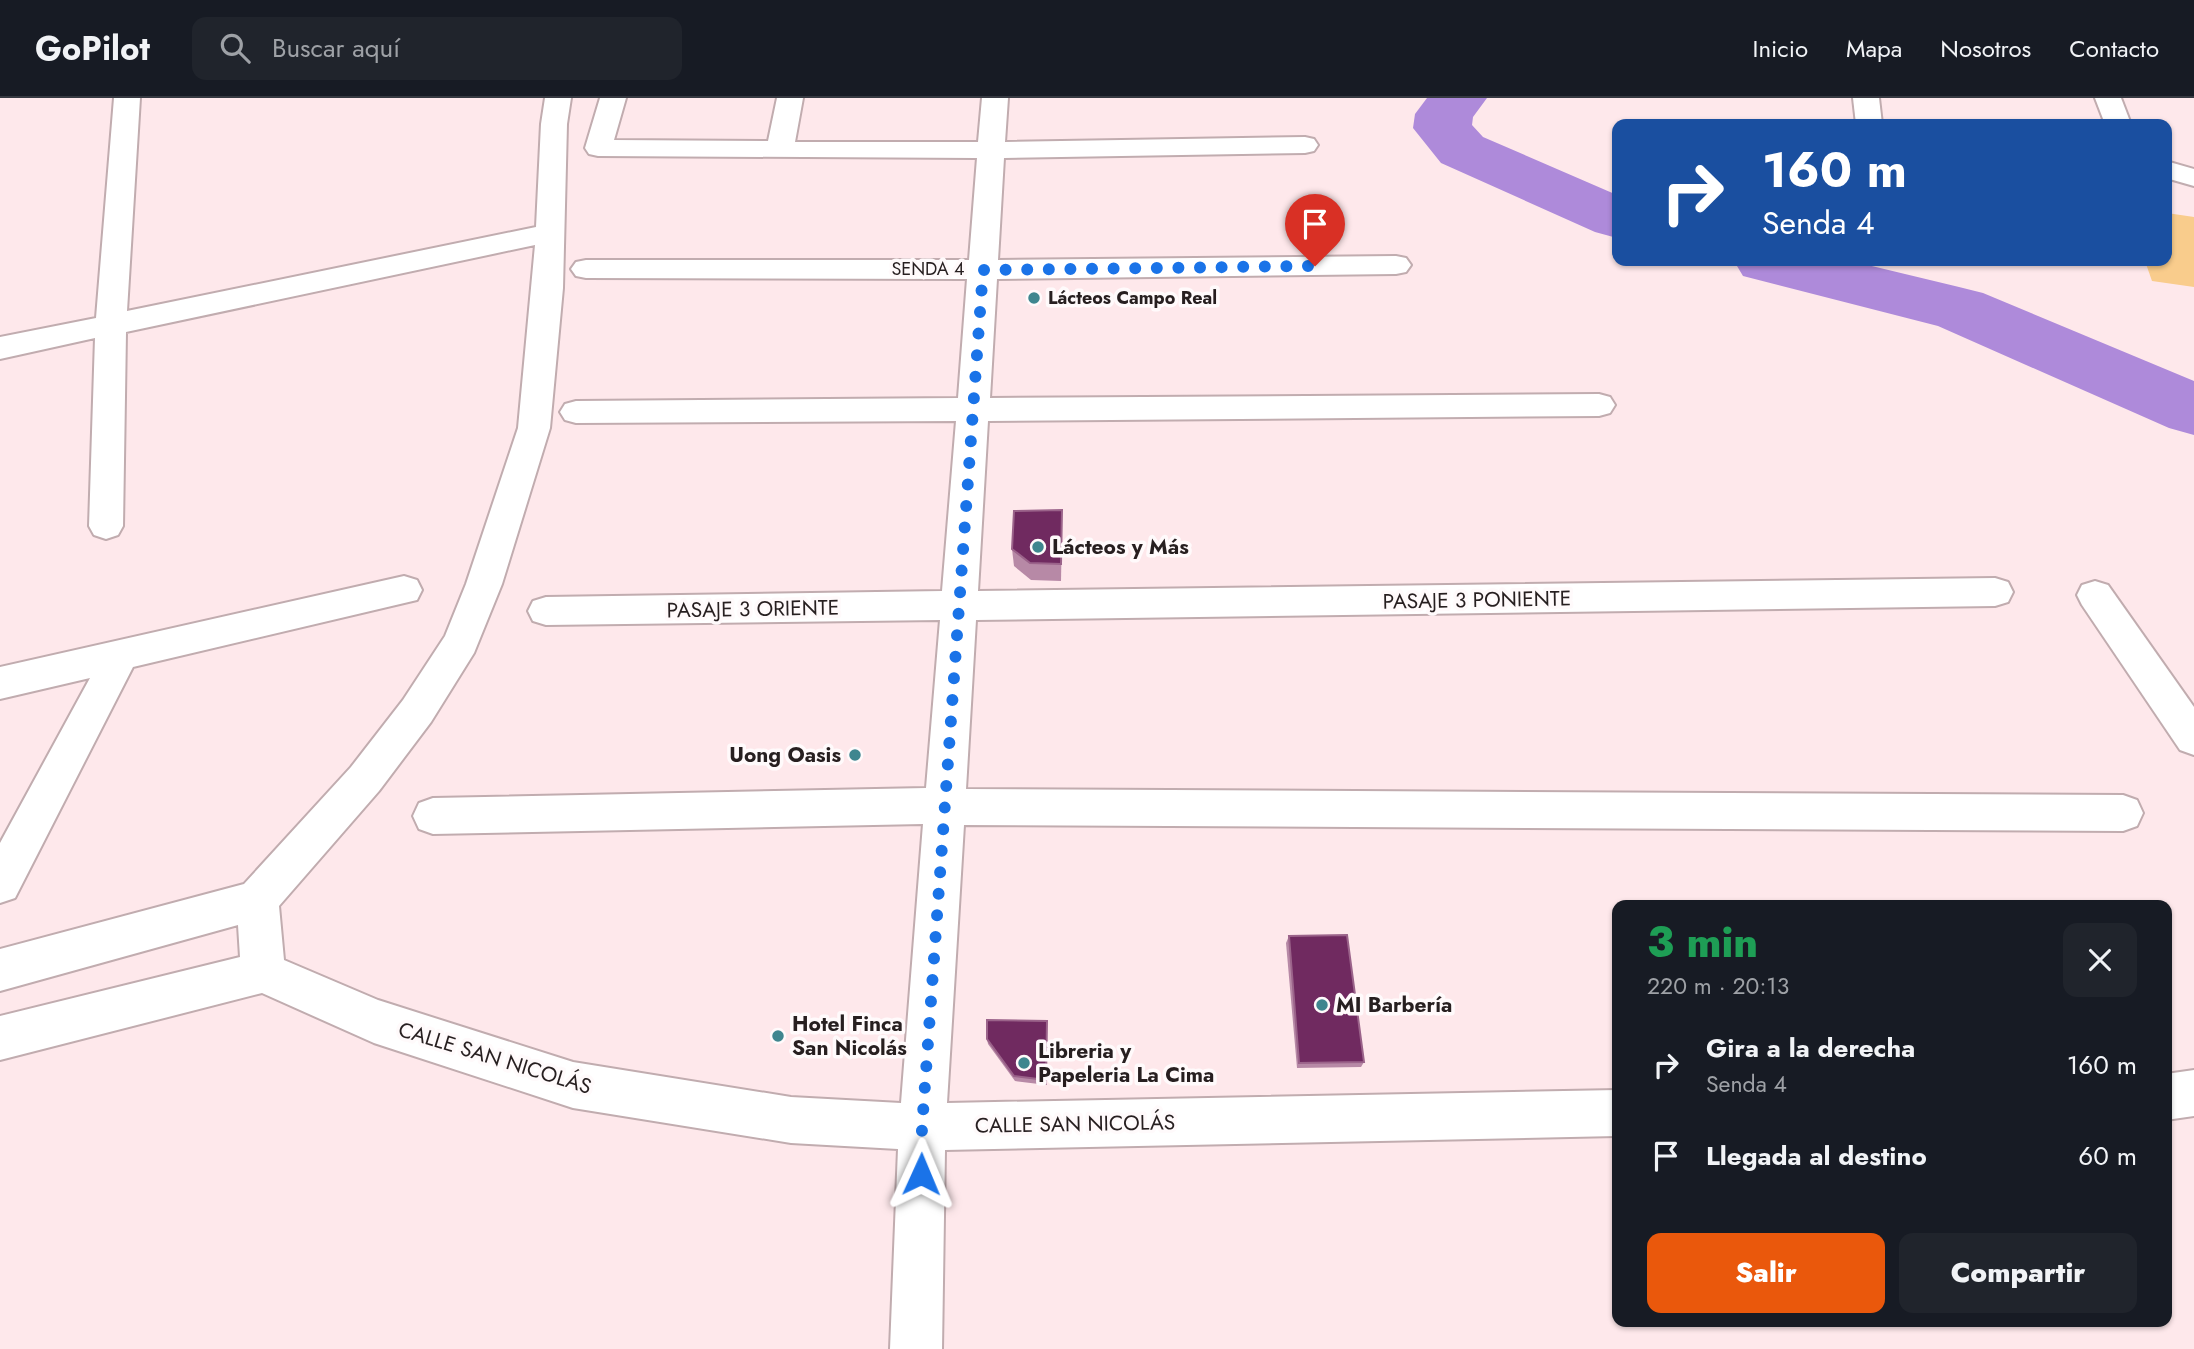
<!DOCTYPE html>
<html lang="es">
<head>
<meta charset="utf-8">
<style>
  :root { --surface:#171b24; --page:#20242c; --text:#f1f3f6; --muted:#9ea1a6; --line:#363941; --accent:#ea580c }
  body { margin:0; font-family:Jost,sans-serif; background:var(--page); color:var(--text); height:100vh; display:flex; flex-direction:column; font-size:26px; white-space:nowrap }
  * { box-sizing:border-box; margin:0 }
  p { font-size:23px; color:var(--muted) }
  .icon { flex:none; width:38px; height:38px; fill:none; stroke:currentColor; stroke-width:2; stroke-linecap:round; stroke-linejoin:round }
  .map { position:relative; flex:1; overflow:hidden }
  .drawer { position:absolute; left:1612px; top:802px; width:560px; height:427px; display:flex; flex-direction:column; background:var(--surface); border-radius:14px; box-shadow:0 2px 5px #0004 }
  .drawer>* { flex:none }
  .banner { position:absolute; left:1612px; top:21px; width:560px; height:147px; border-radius:14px; box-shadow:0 2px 5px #0004; background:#1a4fa0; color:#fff; overflow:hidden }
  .pin { position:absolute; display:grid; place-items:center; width:60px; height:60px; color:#fff; margin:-72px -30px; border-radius:50% 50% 50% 0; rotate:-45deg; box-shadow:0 0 7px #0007 }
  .pin .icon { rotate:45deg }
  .me { position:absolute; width:77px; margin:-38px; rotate:1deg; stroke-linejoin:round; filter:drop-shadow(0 0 5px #0008) }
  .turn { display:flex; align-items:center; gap:24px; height:147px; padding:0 35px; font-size:32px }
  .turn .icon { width:91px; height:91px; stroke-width:2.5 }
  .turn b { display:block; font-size:49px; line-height:60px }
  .round { display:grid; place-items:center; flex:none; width:74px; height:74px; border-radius:14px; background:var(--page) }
  .overview { display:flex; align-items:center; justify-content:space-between; height:119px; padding:0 35px }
  h1 { font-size:42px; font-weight:800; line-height:52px; color:#1e9e55 }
  .cta { display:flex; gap:14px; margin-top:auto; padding:14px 35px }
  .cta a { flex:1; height:80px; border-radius:14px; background:var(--accent); color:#fff; font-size:28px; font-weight:800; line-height:80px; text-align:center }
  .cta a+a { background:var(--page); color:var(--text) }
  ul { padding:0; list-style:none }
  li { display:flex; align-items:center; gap:21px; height:91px; padding:0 35px }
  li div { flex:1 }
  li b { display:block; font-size:26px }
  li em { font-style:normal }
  header { display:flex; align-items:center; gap:42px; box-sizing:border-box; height:98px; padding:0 35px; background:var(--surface); border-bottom:2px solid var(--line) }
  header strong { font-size:33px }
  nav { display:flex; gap:38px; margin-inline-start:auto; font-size:24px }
  .search { width:490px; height:63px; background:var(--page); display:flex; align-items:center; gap:18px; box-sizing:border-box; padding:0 24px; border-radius:14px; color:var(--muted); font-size:26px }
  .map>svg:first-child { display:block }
</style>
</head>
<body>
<header>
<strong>GoPilot</strong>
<div class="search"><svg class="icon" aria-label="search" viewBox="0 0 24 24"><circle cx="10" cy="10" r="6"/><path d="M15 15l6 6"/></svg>Buscar aquí</div>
<nav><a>Inicio</a><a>Mapa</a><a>Nosotros</a><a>Contacto</a></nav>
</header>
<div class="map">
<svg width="2194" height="1251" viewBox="0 0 2194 1251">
  <rect width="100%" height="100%" fill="#fee8eb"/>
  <path fill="#f9cc8c" d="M2167,115L2194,119V189L2152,183L2145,163H2166Z"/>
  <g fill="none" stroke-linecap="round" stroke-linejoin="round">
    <g fill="#ae8ada" fill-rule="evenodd">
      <path d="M1427,0H1487L1473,19L1472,27L1483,39L1617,97V140L1595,134L1441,65L1413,30L1415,16Z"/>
      <path d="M1734,163H1851L1959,189L1983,195L2194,283V337L2169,330L1938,228L1743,178Z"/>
    </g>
    <g stroke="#c1acaf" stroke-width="4">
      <g id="minor">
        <path d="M114,0H140L127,213L536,129L541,26L545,0H571L567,26L563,190L550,330L502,486L474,555L431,624L379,693L279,808L284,862L378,902L573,964L791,999L901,1005L923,726L433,736L419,731L413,718L419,705L433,700L926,690L940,522L546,527L533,523L528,513L533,503L546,499L942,493L956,323L576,325L565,322L560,314L565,306L576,303L958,300L967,181L586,180L576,178L571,171L576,164L586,162H969L977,60L598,58L589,56L585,50L600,0H626L614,42L768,43L777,0H803L795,44H978L982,0H1008L1005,44L1305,39L1314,41L1318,47L1314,53L1305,55L1004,60L998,162L1396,158L1406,160L1411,167L1406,174L1396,176L997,181L990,300L1599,296L1610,299L1615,307L1610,315L1599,318L988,323L978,493L1995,480L2008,484L2013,494L2008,504L1995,508L976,522L966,691L2123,697L2137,702L2143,715L2137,728L2123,733L964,727L947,1005L1617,992V1038L945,1052L942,1251H890L898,1051L791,1045L573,1010L374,945L262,895L0,962V918L240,859L238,827L0,893V851L244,786L351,669L403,602L445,538L466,486L518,330L535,147L126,234L123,428L118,437L106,441L94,437L89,428L95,240L0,261V239L96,220Z"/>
        <path d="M1853,0H1879L1882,26H1856Z"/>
        <path d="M2095,0H2121L2131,26H2105Z"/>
        <path d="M2166,63L2194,71V88L2166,80Z"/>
        <path d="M404,478L417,482L422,492L417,502L133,569L15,800L0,805V745L90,580L0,601V569Z"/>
        <path d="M2095,483L2108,487L2194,609V657L2180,652L2082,507L2077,497L2082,487Z"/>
        <path d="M2194,972V1018L2166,1022V976Z"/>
      </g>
    </g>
    <use href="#minor" fill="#fff" fill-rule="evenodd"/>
  </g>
  <g fill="#b789a6">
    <path d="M1062,430L1061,483L1031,482L1014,468L1012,451Z"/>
    <path d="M1289,838L1364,964L1361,969L1297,970L1286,845Z"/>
    <path d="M1047,923V987L1015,983L988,946L987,941Z"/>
  </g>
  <g fill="#702a60" stroke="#9b638a" stroke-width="2">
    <path d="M1062,412L1061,466L1030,465L1012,451L1014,413Z"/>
    <path d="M1347,837L1364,964L1299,965L1289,838Z"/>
    <path d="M987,922L1047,923L1046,982L1014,978L987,941Z"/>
  </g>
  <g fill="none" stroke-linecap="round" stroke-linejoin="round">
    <path stroke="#1a73e8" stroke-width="12" stroke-dasharray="0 21.6" d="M921,1076L922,1029L983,172L1315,168"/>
  </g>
  <g fill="#3f868f" stroke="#fffafb" stroke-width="2.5">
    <circle cx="1034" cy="200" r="7"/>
    <circle cx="1038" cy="449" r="7"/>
    <circle cx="855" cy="657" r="7"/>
    <circle cx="1322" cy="907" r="7"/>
    <circle cx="778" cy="938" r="7"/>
    <circle cx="1024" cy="965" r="7"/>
  </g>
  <g text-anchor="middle" stroke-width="7" stroke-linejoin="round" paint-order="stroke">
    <g font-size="18" fill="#271f20" stroke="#fffafb">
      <text x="928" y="177">SENDA 4</text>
    </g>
    <g font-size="18" font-weight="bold" fill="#271f20" stroke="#fffafb" text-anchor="start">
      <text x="1048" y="206">Lácteos Campo Real</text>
    </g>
    <g font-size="21" font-weight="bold" fill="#271f20" stroke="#fffafb" text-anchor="start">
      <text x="1052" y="456">Lácteos y Más</text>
      <text x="841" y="664" text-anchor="end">Uong Oasis</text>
      <text x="1336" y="914">MI Barbería</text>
      <text x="792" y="933">Hotel Finca<tspan x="792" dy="24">San Nicolás</tspan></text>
      <text x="1038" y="960">Libreria y<tspan x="1038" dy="24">Papeleria La Cima</tspan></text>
    </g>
    <g font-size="21" fill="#271f20" stroke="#fffafb">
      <text transform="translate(1477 502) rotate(-1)" y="7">PASAJE 3 PONIENTE</text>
      <text transform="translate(753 511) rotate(-1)" y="7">PASAJE 3 ORIENTE</text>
      <text transform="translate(495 960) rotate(17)" y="7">CALLE SAN NICOLÁS</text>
      <text transform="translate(1075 1026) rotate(-1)" y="7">CALLE SAN NICOLÁS</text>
    </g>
  </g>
</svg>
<div class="pin" style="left:1315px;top:168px;background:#d93025"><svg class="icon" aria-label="arrive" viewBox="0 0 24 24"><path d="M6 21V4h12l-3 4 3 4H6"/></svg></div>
<svg class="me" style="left:921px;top:1076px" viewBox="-20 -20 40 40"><path d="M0-17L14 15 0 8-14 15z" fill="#1a73e8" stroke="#fff" stroke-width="4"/></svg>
<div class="banner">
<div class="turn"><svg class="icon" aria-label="right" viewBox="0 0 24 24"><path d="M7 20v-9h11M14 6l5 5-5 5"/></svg><div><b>160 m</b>Senda 4</div></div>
</div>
<section class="drawer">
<div class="overview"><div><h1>3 min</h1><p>220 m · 20:13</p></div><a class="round"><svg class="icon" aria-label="close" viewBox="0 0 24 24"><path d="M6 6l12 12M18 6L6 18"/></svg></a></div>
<ul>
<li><svg class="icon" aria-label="right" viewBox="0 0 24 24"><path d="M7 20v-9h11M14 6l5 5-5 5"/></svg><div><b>Gira a la derecha</b><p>Senda 4</p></div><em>160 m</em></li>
<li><svg class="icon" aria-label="arrive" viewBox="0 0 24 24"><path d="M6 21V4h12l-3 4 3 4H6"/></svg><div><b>Llegada al destino</b></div><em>60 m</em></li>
</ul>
<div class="cta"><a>Salir</a><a>Compartir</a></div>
</section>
</div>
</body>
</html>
